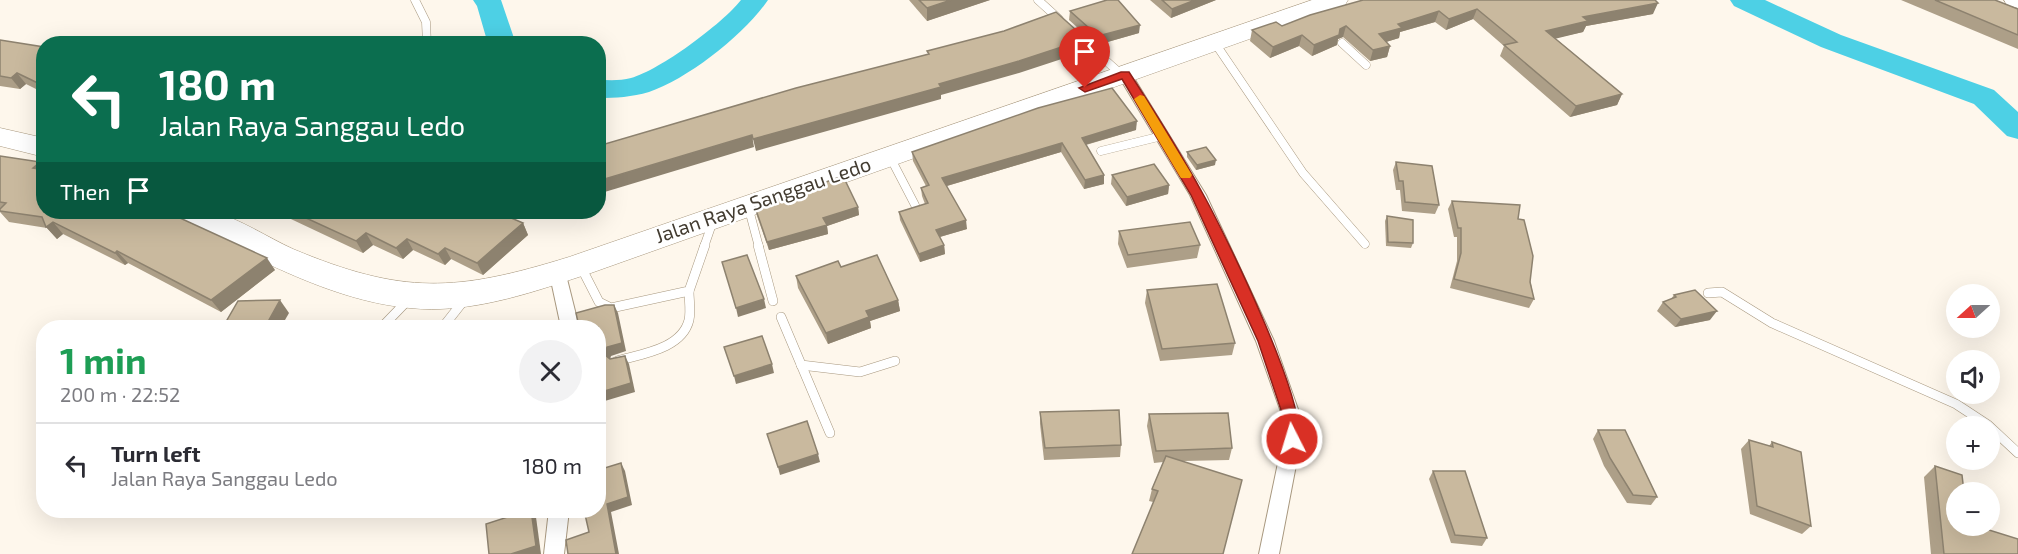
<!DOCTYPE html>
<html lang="en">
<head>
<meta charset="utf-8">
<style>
  :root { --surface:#fff; --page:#f2f2f3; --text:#2b2b33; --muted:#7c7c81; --line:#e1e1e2 }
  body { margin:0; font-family:"Exo 2",sans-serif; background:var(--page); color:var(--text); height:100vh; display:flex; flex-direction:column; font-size:22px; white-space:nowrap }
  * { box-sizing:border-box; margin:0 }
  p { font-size:20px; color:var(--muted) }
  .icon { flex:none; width:33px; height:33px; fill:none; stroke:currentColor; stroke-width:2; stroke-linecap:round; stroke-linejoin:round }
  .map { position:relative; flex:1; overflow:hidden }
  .panel { position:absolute; left:36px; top:320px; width:570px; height:198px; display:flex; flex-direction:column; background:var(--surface); border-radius:24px; box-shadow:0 6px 24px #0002 }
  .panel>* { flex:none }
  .guide { position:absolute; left:36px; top:36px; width:570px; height:183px; border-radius:24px; box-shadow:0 6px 24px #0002; background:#0b6e4f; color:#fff; overflow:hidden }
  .needle { width:39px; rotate:249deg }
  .tools { position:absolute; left:1946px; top:284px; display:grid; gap:12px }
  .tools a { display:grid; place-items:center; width:54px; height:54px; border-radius:50%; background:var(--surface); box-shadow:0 6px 24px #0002; font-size:30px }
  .pin { position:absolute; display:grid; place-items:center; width:51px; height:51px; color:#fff; margin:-62px -26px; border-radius:50% 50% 50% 0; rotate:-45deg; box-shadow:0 0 6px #0007 }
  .pin .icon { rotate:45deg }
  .me { position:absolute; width:66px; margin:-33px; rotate:355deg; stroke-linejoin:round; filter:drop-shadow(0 0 4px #0008) }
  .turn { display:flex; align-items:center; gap:21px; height:126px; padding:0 24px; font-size:27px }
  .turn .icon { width:78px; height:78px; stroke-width:2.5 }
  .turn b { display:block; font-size:42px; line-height:51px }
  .then { display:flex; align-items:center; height:57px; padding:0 24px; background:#0003; gap:12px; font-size:22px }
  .round { display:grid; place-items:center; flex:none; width:63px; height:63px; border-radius:32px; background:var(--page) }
  .head { display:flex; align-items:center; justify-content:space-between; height:102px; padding:0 24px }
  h1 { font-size:36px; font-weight:700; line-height:45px; color:#1e9e55 }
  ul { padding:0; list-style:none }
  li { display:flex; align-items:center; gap:18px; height:84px; padding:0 24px; border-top:2px solid var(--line) }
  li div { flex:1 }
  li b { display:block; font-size:22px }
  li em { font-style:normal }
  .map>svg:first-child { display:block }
</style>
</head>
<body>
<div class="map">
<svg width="2018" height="554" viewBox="0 0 2018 554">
  <rect width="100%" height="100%" fill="#fef7ec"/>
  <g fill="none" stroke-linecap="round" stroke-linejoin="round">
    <g fill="#4dd0e5" fill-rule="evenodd">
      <path d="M473,0H501L516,44H488L477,6Z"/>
      <path d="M741,0H768C745,34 688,79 649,92C632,97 616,98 598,98V80C609,80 621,81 631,78C660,70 722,24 741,0Z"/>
      <path d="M1730,0H1765L1841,35L1994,90L2018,112V139L2007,136L1974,104L1821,47L1734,6Z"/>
    </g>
    <g stroke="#a8987f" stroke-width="9">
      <g id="lane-far1">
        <path d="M415,0L426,22L427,44"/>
        <path d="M1038,0L1059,19"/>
        <path d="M1078,36L1122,75"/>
        <path d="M1215,43L1303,173L1365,244"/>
        <path d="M1342,43L1366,65"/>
        <path d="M1101,151L1162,136"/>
        <path d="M889,155L915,205"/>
        <path d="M748,206L759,247"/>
        <path d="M704,247L713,221"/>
      </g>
    </g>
    <g stroke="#a8987f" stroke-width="10">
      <g id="lane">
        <path d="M758,245L773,301"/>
        <path d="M580,265L599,302L611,308L689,291L705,245"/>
        <path d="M1708,293L1722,292L1772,323L1956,404L1988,425L2018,453"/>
        <path d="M781,317L830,433"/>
        <path d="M382,327L409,299"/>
        <path d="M443,327L465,299"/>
        <path d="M617,361C641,354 682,349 689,320C691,311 689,300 689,291"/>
        <path d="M801,365L860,372L895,361"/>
      </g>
    </g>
    <g stroke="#a8987f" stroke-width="2">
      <g id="street">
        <path d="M1125,71L1132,75L1206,195L1274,341L1300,415L1301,439L1279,554H1259L1283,439L1282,415L1256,341L1190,195L1118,75Z"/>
        <path d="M557,265L565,271L579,327H561L549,271Z"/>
        <path d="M549,510H569L564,554H544Z"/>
      </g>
    </g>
    <g stroke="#a8987f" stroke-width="1">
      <g id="highway">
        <path d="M1312,0H1348L1345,5L591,273C542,289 492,307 440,309C347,312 258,258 177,219L173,212C184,211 203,209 214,212C238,218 269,238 293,249C403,295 456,292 569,257Z"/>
        <path d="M2004,0H2018V8L2007,5Z"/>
        <path d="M0,128L44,138V157L0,146Z"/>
      </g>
    </g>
    <use href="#lane-far1" stroke="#fff" stroke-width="8"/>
    <use href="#lane" stroke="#fff" stroke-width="9"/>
    <use href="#street" fill="#fff" fill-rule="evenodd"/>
    <use href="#highway" fill="#fff" fill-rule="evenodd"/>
  </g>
  <g fill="#ad9f88">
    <path d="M909,0H990L927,21Z"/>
    <path d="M1150,0H1216L1171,18Z"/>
    <path d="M1363,0L1653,14L1586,26L1583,32L1555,38L1622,94L1617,105L1570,117L1500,56L1504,46L1473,19L1446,30L1435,22L1400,32L1399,38L1386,42L1390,46L1387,57L1370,61L1343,37L1338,39L1337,45L1312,56L1299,46L1270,58L1250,41L1252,30L1282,26Z"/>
    <path d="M1901,0H1995L2018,9V49Z"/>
    <path d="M1070,11L1139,33L1097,45L1069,20Z"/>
    <path d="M0,40L44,47V93L26,84L20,89L0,86Z"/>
    <path d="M1136,130L1086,145L1104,175V184L1084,189L1061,152L947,186L967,229L940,237L944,245L945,254L920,262L900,220L899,212L925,204L922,196L921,188L926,186L913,161L912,152Z"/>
    <path d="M1187,152L1215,165L1196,170L1187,157Z"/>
    <path d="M0,156L40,162L44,166V212L275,270L221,312L128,263L125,265L63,234L57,239L47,228L9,222L0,212Z"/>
    <path d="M1396,162L1439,205L1435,214L1402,211L1400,190H1396L1393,170Z"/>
    <path d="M1112,175L1169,185L1168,194L1126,206L1111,184Z"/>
    <path d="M1452,201L1518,219L1534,299L1529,308L1450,288L1457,261V237H1454L1448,209Z"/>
    <path d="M755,207H858L859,215L827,226L828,234L769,250L757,216Z"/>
    <path d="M276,212H478L488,216L523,223L528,235L483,275L451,259L445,265L413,250L403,259L373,245L363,253Z"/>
    <path d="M1387,216L1413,243L1411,248L1386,246L1385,221Z"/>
    <path d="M1119,231L1200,245L1197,258L1127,268L1118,244Z"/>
    <path d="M841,267L898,300L900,311L870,321L871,328L828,344L798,288L796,276Z"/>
    <path d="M1147,290L1235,343L1232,355L1160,361L1145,303Z"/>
    <path d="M1674,295L1710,320L1675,327L1657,311L1663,302L1671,299Z"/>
    <path d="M1040,412L1121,445L1120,457L1044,460L1040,424Z"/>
    <path d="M1149,414L1232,448L1229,460L1184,461L1153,502L1149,501L1152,489L1163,462L1154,463L1147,426Z"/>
    <path d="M1598,430L1657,497L1651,505L1627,503L1604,466L1593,439Z"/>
    <path d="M1749,440L1769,446L1772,442L1811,526L1802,534L1750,514L1741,449Z"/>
    <path d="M1935,466L1956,525L2018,554H1931L1924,477Z"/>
    <path d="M1433,471L1487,538L1482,546L1451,543L1429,479Z"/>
  </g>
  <g fill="#8d826f">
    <path d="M951,0H990L927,21V8Z"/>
    <path d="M1195,0H1216L1171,18L1172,9Z"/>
    <path d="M1658,3L1653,14L1586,26L1583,32L1542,42L1546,31L1583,17Z"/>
    <path d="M1477,9L1473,19L1446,30L1449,19Z"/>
    <path d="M1439,11L1435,22L1400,32L1399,38L1376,45L1379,34L1398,24Z"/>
    <path d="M1140,25L1139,33L1097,45L1098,36Z"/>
    <path d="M1346,26L1343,37L1338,39L1337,45L1312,56L1314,45L1340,29Z"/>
    <path d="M1302,35L1299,46L1270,58L1273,47Z"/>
    <path d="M1086,39V51L1019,73L941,95V99L756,151L753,139Z"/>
    <path d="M1390,46L1387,57L1370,61L1373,50Z"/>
    <path d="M17,73L26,84L20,89L11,78Z"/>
    <path d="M1622,94L1617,105L1570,117L1576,106Z"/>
    <path d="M1137,121L1136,130L1081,146L1082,138Z"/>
    <path d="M752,135L754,147L598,194V181Z"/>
    <path d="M1062,143L1061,152L943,187L942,178Z"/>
    <path d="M1216,160L1215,165L1196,170L1197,165Z"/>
    <path d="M40,162L44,166V180L33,168Z"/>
    <path d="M1104,175V184L1084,189L1085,180Z"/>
    <path d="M1169,185L1168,194L1126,206L1127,197Z"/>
    <path d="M858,207L859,215L827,226L828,234L769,250L767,242L823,218Z"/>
    <path d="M521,212H540L524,216Z"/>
    <path d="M966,220L967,229L936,238V230Z"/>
    <path d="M53,222L63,234L57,239L46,227Z"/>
    <path d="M523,223L528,235L483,275L477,263Z"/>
    <path d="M366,233L373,245L363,253L356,241Z"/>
    <path d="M407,239L413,250L403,259L396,248Z"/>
    <path d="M944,245L945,254L920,262L919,254Z"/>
    <path d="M445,248L451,259L445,265L438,254Z"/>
    <path d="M117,251L128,263L125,265L115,253Z"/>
    <path d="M267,258L275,270L221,312L211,300Z"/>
    <path d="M764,299L766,308L738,317L736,308Z"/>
    <path d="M280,300L289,313L281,327H265Z"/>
    <path d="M898,300L900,311L870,321L871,328L828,344L826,333L866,311Z"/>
    <path d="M614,305L618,313L626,351L611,356L609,363L605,355Z"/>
    <path d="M1717,311L1710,320L1675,327L1681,319Z"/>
    <path d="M625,356L629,364L635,392L598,403V393Z"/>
    <path d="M772,364L774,373L736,384L734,376Z"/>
    <path d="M818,454L820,462L780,475L778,467Z"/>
    <path d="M621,463L625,471L632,505L611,512L619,554H616L607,504Z"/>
    <path d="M531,510L536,517L541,554H511Z"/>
  </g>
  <g fill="#c9b99e" stroke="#8d826f" stroke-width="1.5">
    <path d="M919,0H951L927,8Z"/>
    <path d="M1107,0H1118L1140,25L1098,36L1070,11Z"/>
    <path d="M1162,0H1195L1172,9Z"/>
    <path d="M1363,0H1655L1658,3L1583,17L1588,21L1546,31L1622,94L1576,106L1504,45L1517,42L1477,9L1449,19L1439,11L1398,24L1402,28L1379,34L1390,46L1373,50L1346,26L1340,29L1339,35L1314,45L1302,35L1273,47L1252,30L1276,22L1282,26L1310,15Z"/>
    <path d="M1935,0H1995L2018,9V35Z"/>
    <path d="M1056,12L1086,39L1019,61L939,84L941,87L753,139L752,135L598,181V146L796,88L929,54L927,51L1004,31Z"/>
    <path d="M0,40L44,47V86L17,73L11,78L0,76Z"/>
    <path d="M1112,88L1137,121L1082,138L1104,175L1085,180L1062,143L942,178L966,220L936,230L944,245L919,254L899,212L928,203L921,188L929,185L912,152L1038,108Z"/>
    <path d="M1206,147L1216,160L1197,165L1187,152Z"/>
    <path d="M0,156L40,162L33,168L44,170V212H167L267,258L211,300L117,251L115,253L53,222L46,227L42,217L0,211V209L6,203L0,202Z"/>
    <path d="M1396,162L1432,166L1439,205L1405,202L1403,181H1399Z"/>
    <path d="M1154,164L1169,185L1127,197L1112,175Z"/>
    <path d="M843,176L858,207L823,218L827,225L767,242L755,207Z"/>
    <path d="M1452,201L1520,205L1518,219L1524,220L1533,256L1530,282L1534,299L1454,279L1461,253V228H1458Z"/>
    <path d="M293,212H478L488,216L493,212H497L523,223L477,263L445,248L438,254L407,239L396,248L366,233L356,241Z"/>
    <path d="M1387,216L1413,220V243L1388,242Z"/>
    <path d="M1190,222L1200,245L1128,255L1119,231Z"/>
    <path d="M747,255L764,299L736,308L722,262Z"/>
    <path d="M877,255L898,300L866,311L869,317L826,333L796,276L838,261L841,267Z"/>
    <path d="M1217,284L1235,343L1162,349L1147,290Z"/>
    <path d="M1695,290L1717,311L1681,319L1663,302L1676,297L1674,295Z"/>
    <path d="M280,300L265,327H223L238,301Z"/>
    <path d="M605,305H614L622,343L607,347L605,355L610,359L625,356L631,383L598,393V327H579L576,313Z"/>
    <path d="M762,336L772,364L734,376L724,347Z"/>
    <path d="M1119,410L1121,445L1045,448L1040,412Z"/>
    <path d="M1228,413L1232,448L1156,451L1149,414Z"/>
    <path d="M807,421L818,454L778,467L767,434Z"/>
    <path d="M1598,430H1625L1657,497L1633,495L1610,458Z"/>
    <path d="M1749,440L1773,447L1772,442L1801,452L1811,526L1757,506Z"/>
    <path d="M1166,456L1242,480L1223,554H1132L1158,491L1152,489Z"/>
    <path d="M621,463L628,497L607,504L616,554H568L566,540L589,532L584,510H598V470Z"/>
    <path d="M1935,466L1962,475L1964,492H1956V525H1973L2018,539V554H1944Z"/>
    <path d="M1433,471H1465L1487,538L1455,535Z"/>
    <path d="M529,510H531L536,546L511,554H489L486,524Z"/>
  </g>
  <path fill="#d93025" stroke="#8d1f18" stroke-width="1.5" d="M1121,72H1129C1155,112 1180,152 1203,194C1223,230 1313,412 1297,444H1286L1283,416L1258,341L1191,195L1122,79L1085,92L1079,88Z"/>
  <path fill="#f59e0b" d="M1140,95L1144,96L1192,175L1190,178H1181L1179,175L1134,99Z"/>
  <g text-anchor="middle" stroke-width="5" stroke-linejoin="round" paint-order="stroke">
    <g font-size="20" fill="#433c31" stroke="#fff">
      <text transform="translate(763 200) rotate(-19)" y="7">Jalan Raya Sanggau Ledo</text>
    </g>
  </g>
</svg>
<div class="tools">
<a><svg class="needle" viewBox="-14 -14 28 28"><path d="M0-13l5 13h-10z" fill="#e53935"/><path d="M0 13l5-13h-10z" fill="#7c7c81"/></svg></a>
<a><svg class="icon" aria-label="sound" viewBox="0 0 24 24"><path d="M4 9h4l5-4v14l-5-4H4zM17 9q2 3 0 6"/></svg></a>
<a>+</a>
<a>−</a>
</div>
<div class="pin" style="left:1085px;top:88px;background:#d93025"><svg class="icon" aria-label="arrive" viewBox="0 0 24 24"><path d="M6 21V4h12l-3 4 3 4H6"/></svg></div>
<svg class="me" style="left:1292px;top:439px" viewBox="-20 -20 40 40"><circle r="17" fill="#d93025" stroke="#fff" stroke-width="3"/><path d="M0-11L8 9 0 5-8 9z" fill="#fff"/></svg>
<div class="guide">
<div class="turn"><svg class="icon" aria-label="left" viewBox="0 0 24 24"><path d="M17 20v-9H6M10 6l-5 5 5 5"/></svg><div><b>180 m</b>Jalan Raya Sanggau Ledo</div></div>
<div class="then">Then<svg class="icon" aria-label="arrive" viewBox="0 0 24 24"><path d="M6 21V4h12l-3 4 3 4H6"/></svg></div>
</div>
<section class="panel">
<div class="head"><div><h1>1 min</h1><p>200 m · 22:52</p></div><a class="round"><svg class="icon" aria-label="close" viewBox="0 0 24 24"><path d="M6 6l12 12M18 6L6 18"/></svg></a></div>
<ul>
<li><svg class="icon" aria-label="left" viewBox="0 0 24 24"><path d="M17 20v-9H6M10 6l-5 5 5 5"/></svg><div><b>Turn left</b><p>Jalan Raya Sanggau Ledo</p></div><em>180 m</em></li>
</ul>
</section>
</div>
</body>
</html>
